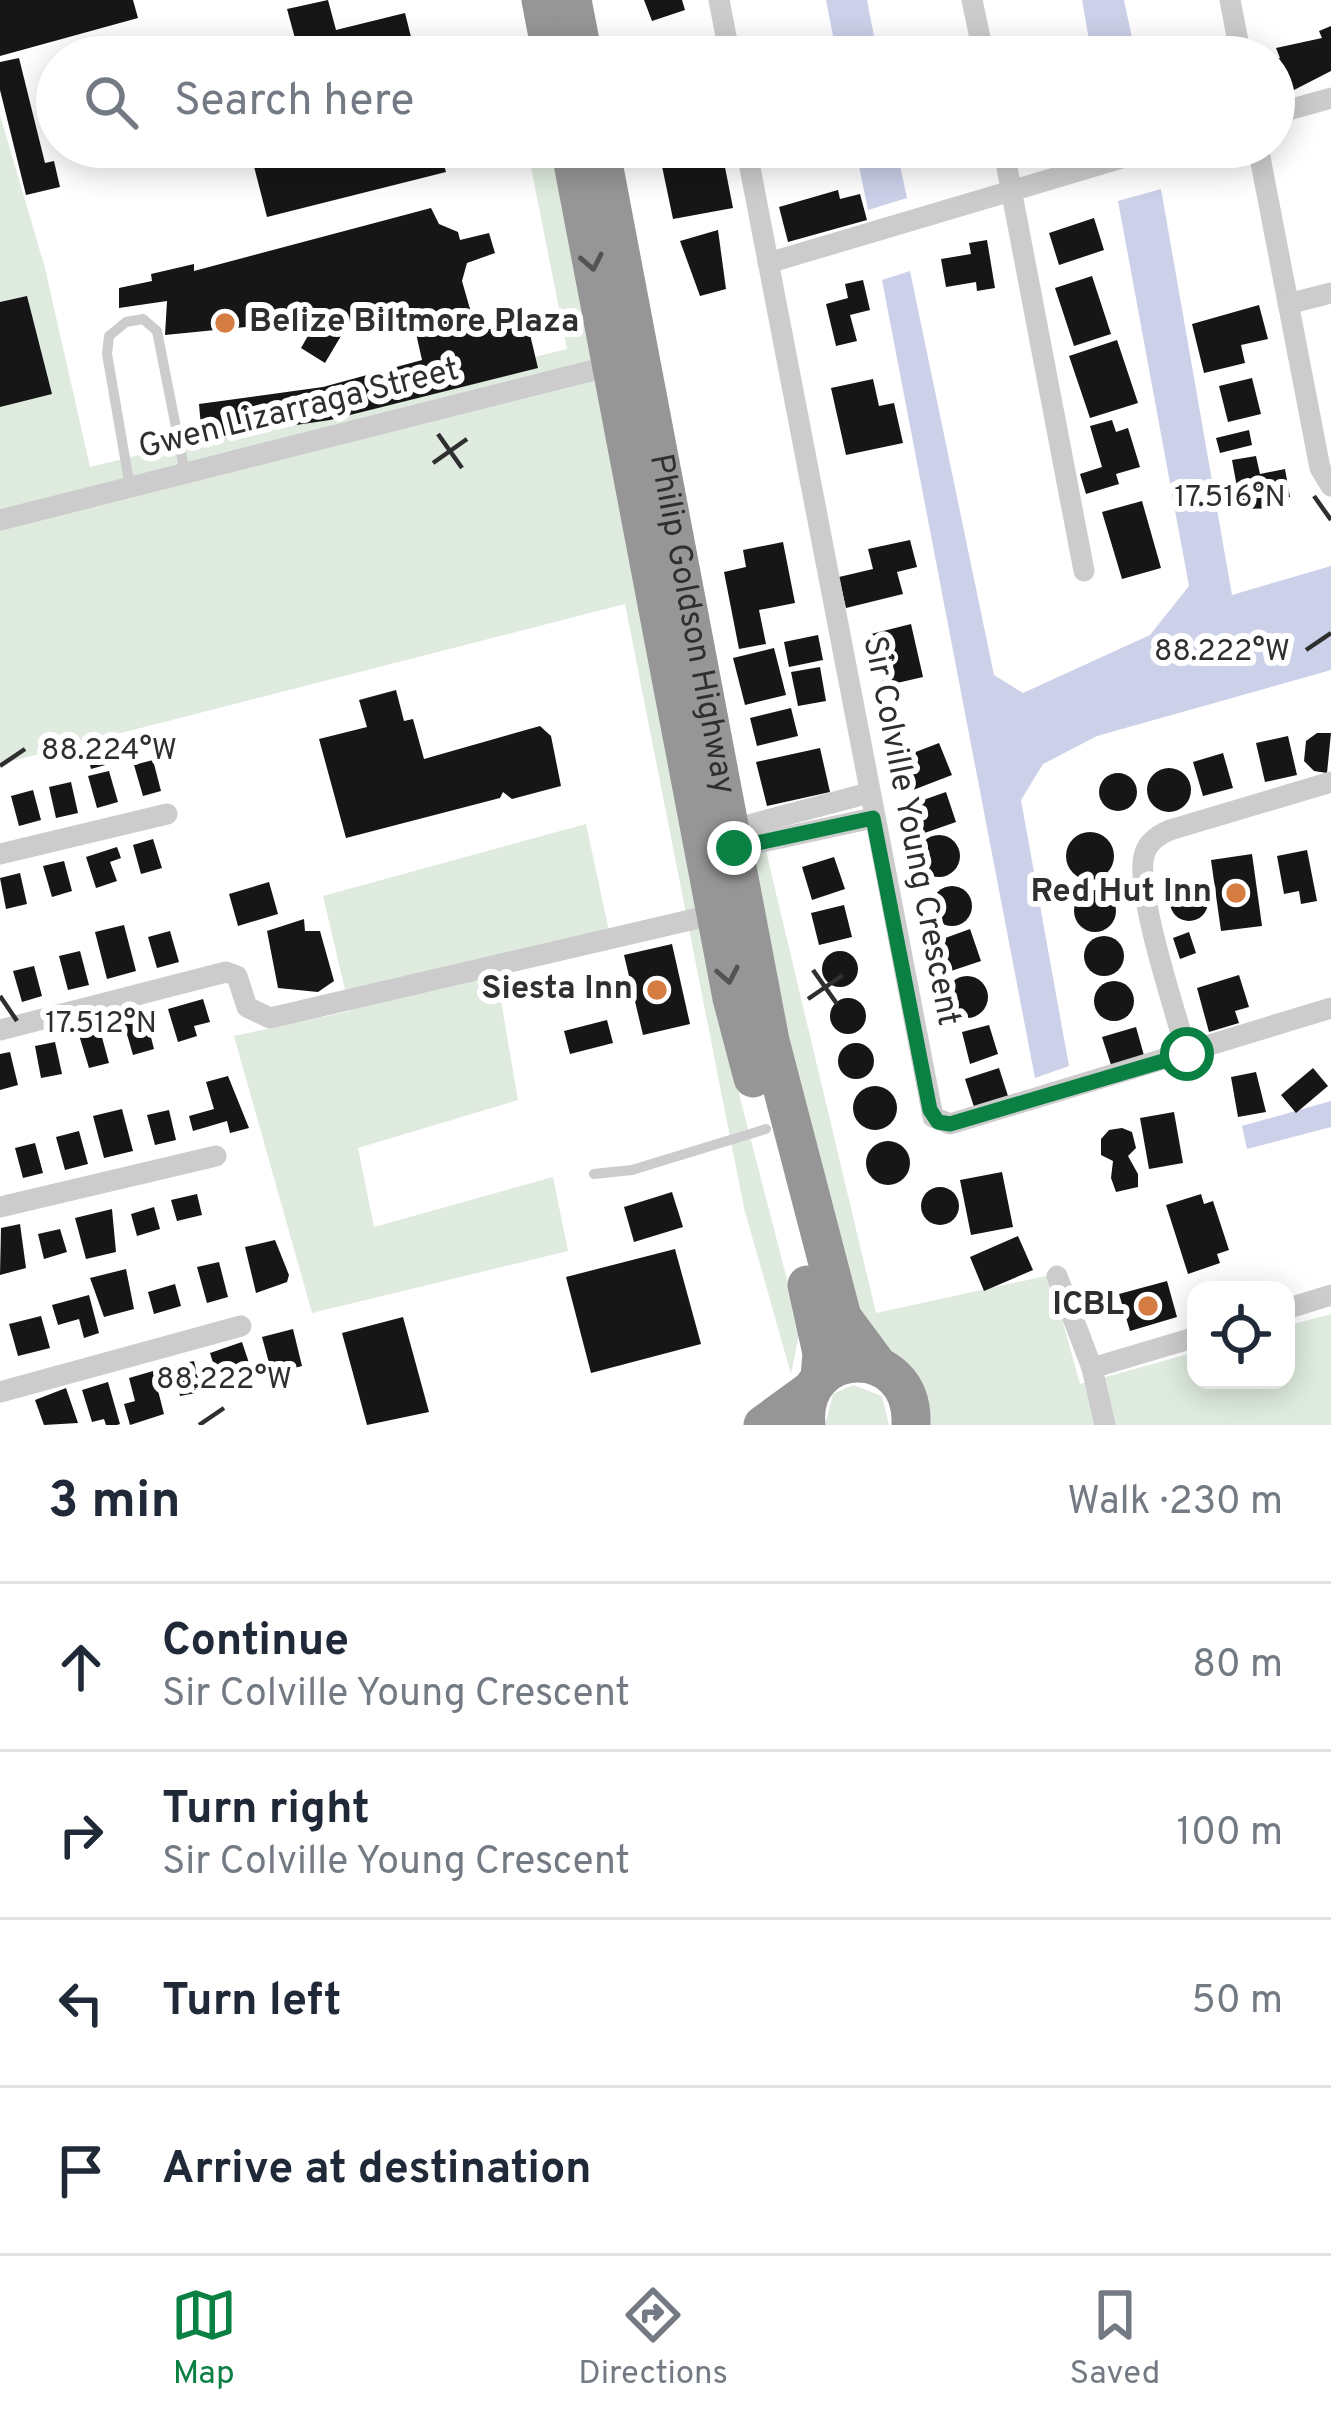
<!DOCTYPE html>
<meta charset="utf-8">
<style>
:root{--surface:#fff;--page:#f6f6f7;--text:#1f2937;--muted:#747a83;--line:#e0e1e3;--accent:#0b8043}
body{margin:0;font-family:Overpass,sans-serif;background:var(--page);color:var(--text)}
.controls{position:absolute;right:36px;bottom:36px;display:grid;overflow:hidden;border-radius:24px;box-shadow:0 6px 30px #0003}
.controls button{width:108px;height:108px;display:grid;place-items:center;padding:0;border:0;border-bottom:3px solid var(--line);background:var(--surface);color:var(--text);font:60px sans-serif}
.stop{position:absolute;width:36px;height:36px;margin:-27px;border:9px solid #0b8043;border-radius:50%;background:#fff}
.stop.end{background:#0b8043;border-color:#fff;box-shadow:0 3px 12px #0008}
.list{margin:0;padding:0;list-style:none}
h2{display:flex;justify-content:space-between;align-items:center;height:156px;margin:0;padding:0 48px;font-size:51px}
h2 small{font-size:39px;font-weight:400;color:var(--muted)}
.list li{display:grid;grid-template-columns:78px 1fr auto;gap:36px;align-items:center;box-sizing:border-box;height:168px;padding:0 48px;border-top:3px solid var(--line)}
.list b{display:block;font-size:45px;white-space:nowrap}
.list p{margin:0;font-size:39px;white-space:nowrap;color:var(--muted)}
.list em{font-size:39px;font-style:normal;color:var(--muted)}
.icon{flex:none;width:66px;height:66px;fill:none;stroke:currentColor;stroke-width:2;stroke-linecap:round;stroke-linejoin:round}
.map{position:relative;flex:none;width:1331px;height:1425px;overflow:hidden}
.search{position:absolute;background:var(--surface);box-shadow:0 6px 30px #0003;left:36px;right:36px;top:36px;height:132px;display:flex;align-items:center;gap:30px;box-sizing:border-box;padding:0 42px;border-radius:66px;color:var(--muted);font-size:45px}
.sheet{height:828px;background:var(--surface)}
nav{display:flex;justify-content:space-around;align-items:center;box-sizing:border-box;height:168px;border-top:3px solid var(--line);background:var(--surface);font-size:33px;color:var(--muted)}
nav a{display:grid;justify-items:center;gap:6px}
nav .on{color:var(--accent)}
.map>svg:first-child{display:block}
</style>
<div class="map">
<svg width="1331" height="1425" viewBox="0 0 1331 1425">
<rect width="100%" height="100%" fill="#fff"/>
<g fill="#dfebde">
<path d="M0 115 45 268 90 467 567 349 527 147H557L719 1016 800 1330 791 1374 744 1208 625 604 0 764Z"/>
<path d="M586 824 611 940 496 972 518 1100 358 1148 374 1227 553 1177 568 1251 312 1313 234 1036 350 1011 323 896Z"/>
<path d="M766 851 876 1313 1050 1275 1080 1384 1196 1352V1380H1286V1326L1331 1314V1425H931C931 1383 911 1372 882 1348 871 1338 862 1321 853 1308L742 857Z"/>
<path d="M853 1385 882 1396 889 1425H825L833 1394Z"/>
</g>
<g fill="#ccd0e9">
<path d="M826 0H867L878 57H837Z"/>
<path d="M1082 0H1124L1136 57H1092Z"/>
<path d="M855 147H896L907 198 868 210Z"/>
<path d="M1161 189 1232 595 1331 566V670L1097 736 1043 764 1021 800 1069 1066 1035 1078 882 280 910 271 994 675 1023 693 1150 635 1189 586 1118 201Z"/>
<path d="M1331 1101V1127L1247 1149 1242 1126Z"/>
</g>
<g fill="#161616">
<path d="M0 0H133L138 18 0 56Z"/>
<path d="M328 0 336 30 405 13 416 57H243L296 42 287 9Z"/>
<path d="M644 0H682L685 10 652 21Z"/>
<path d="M1331 26V71L1292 91 1289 81 1274 87V61L1280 58 1276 48 1322 38 1319 31Z"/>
<path d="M817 39 820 57H775L773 47Z"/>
<path d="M19 58 45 163 54 161 60 187 26 195 0 90V62Z"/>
<path d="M249 147H439L446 172 267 217Z"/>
<path d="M658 147H721L733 208 673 219Z"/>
<path d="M1019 147H1085L1087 155 1044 167 1041 155 1022 159Z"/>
<path d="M838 190 840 199 860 194 867 220 788 242 779 207Z"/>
<path d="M431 208 439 224 458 232 460 240 489 233 495 253 467 263 462 281 476 330 528 326 538 368 330 420 202 439 199 404 323 387 422 360 411 311 351 319 325 363 301 348 317 320 165 335 167 301 119 308V288L152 281 151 274 194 264V271Z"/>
<path d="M1094 218 1104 250 1059 265 1049 233Z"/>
<path d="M718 230 726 289 700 296 680 241Z"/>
<path d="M987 240 995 288 977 291 976 282 946 287 941 259 971 254 969 243Z"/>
<path d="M1092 276 1111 334 1074 346 1055 288Z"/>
<path d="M863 280 870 310 850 315 857 341 836 346 826 304 848 298 845 284Z"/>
<path d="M27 296 52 394 0 407V302Z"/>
<path d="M1259 305 1268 339 1241 345 1245 363 1204 373 1192 324Z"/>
<path d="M1117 340 1138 403 1090 418 1069 356Z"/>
<path d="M1252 378 1261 414 1228 422 1219 386Z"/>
<path d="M873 379 879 406 894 403 903 443 846 455 831 388Z"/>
<path d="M1112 420 1116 432 1128 428 1140 467 1116 474 1119 484 1086 494 1080 474 1102 467 1090 426Z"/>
<path d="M1249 430 1252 445 1220 453 1216 438Z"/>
<path d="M1256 456 1260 474 1285 469 1290 497 1277 499 1279 508 1241 509 1232 460Z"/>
<path d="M1142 501 1161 568 1122 579 1102 512Z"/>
<path d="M910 540 917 567 897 572 903 594 846 608 839 577 873 569 868 549Z"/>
<path d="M783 542 795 603 759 610 766 644 739 649 724 572 746 567 743 550Z"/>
<path d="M911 624 923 677 884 686 871 634Z"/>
<path d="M818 635 823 660 789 667 784 642Z"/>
<path d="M774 648 786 695 745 705 733 658Z"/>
<path d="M820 667 826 701 798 706 791 672Z"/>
<path d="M396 690 404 721 413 719 424 759 540 726 551 736 561 786 512 799 503 792 500 798 346 838 319 739 367 727 359 700Z"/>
<path d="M791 708 798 736 757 746 750 718Z"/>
<path d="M1317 733H1331L1327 773 1314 771 1304 761 1306 741Z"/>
<path d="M1288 736 1297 775 1265 782 1256 743Z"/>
<path d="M110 739 116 762 91 769 85 745Z"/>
<path d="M939 743 952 775 913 790 900 758Z"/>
<path d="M820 748 830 792 767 806 756 762Z"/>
<path d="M1223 753 1233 788 1203 796 1193 762Z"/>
<path d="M153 760 161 791 143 796 134 765Z"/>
<circle cx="1169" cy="790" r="22"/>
<path d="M109 771 118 802 97 808 88 776Z"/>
<circle cx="1118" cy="792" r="19"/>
<path d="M71 782 78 813 56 818 49 787Z"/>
<path d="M33 790 41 820 19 826 11 796Z"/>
<path d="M946 792 956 822 916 836 906 806Z"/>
<circle cx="1090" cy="856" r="24"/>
<circle cx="939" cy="856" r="21"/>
<path d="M153 839 162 868 141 874 133 845Z"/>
<path d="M117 847 121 858 110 862 117 881 96 888 86 857Z"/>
<path d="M1307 850 1317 901 1301 904 1299 891 1284 894 1277 856Z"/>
<path d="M1252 854 1262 926 1221 931 1211 860Z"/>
<path d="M834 857 845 889 812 900 802 867Z"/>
<path d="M64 861 72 891 52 897 43 866Z"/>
<path d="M20 873 27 904 6 909 0 878Z"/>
<path d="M269 882 278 914 238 926 229 894Z"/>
<circle cx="1189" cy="902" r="19"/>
<circle cx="952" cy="906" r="20"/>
<circle cx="1095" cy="911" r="21"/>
<path d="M844 905 852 937 819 945 811 913Z"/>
<path d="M304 919 305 931H320L334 981 318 992 278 988 267 931Z"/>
<path d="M124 925 136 971 107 979 95 932Z"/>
<path d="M970 929 981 961 948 972 937 941Z"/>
<path d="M170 931 179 962 157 968 148 937Z"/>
<path d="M1189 932 1196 953 1180 959 1173 938Z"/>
<circle cx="1104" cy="956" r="20"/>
<path d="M672 944 690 1024 643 1035 624 955Z"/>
<path d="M80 951 89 985 68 990 59 956Z"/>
<circle cx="840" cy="969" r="18"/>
<path d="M34 966 42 996 22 1002 13 971Z"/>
<path d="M1239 975 1249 1007 1235 1011 1239 1023 1209 1032 1197 988Z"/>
<circle cx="967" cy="997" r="21"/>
<circle cx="1114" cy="1001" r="20"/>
<circle cx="848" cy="1016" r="18"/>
<path d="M203 999 210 1022 194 1026 197 1036 178 1042 168 1009Z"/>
<path d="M146 1018 154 1049 133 1055 124 1024Z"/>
<path d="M607 1020 613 1043 570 1054 564 1031Z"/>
<path d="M989 1025 998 1054 970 1064 962 1032Z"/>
<path d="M1136 1027 1145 1059 1112 1068 1102 1037Z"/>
<path d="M100 1030 109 1063 89 1068 79 1035Z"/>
<path d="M55 1042 62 1074 41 1078 35 1046Z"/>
<circle cx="856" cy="1061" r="18"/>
<path d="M10 1052 18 1085 0 1090V1054Z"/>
<path d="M999 1068 1009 1099 975 1110 965 1079Z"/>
<path d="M1313 1068 1328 1086 1296 1113 1281 1095Z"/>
<path d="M1256 1072 1266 1112 1238 1117 1231 1077Z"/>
<path d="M228 1076 249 1128 230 1133 227 1121 193 1131 189 1116 214 1109 206 1082Z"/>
<circle cx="875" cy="1108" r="22"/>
<path d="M122 1109 133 1151 104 1158 93 1116Z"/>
<path d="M169 1110 176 1140 155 1145 147 1115Z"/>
<path d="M1174 1112 1183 1163 1149 1169 1140 1118Z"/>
<path d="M1122 1128 1132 1132 1136 1148 1128 1156 1138 1174V1187L1116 1192 1111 1178 1113 1161 1101 1155V1139L1109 1130Z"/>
<path d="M79 1131 88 1164 65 1170 56 1137Z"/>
<circle cx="888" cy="1163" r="22"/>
<path d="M35 1143 43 1173 23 1178 15 1148Z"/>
<path d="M1002 1172 1013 1227 971 1235 960 1180Z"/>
<circle cx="940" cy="1206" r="19"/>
<path d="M672 1192 683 1227 634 1242 624 1207Z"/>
<path d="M197 1194 202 1215 177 1221 171 1200Z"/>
<path d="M1201 1194 1204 1204 1213 1201 1229 1250 1217 1254 1220 1263 1188 1274 1166 1205Z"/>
<path d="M154 1207 160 1229 137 1236 131 1214Z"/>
<path d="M112 1209 116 1252 86 1259 75 1218Z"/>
<path d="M20 1224 26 1268 0 1275 1 1228Z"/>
<path d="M60 1229 67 1252 44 1259 38 1234Z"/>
<path d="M1018 1236 1033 1270 984 1291 970 1257Z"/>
<path d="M275 1240 289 1275 287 1282 256 1293 245 1247Z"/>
<path d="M675 1249 701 1344 591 1373 566 1277Z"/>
<path d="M219 1262 228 1297 207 1303 197 1267Z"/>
<path d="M126 1269 134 1309 104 1317 90 1278Z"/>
<path d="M1167 1281 1177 1317 1130 1331 1119 1294Z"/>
<path d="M175 1284 181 1306 154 1314 148 1292Z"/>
<path d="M89 1295 99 1333 84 1338 79 1319 58 1325 52 1305Z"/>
<path d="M41 1316 50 1348 18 1356 9 1324Z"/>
<path d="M403 1317 429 1412 367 1425 342 1333Z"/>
<path d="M293 1329 302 1366 272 1374 262 1337Z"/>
<path d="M242 1342 253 1375 220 1385 210 1353Z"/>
<path d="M194 1361 201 1392 180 1396 174 1365Z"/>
<path d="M153 1371 164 1414 130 1425 124 1404 135 1401 129 1378Z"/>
<path d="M108 1382 120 1424 117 1425H106L104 1419 92 1422 82 1390Z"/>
<path d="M66 1388 78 1423 44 1425 35 1400Z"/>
</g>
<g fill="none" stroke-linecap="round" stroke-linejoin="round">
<g stroke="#ccc" stroke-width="10">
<path d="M130 487 107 354 109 336 126 322 143 319 157 331 185 473"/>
<path d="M594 1174 632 1170 766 1129"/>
</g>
<g stroke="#ccc" stroke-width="21">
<path d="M719 0 730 57"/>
<path d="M972 0 984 57"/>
<path d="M1230 0 1241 57"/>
<path d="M1274 114 1331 98"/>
<path d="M746 147 933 1117 950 1124 1331 1008"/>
<path d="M1003 147 1084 571"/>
<path d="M1258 147 1320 468 1331 486"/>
<path d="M768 263 1159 147"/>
<path d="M1288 304 1331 293"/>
<path d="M0 520 614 365"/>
<path d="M730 830 869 793"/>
<path d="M734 848 873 818"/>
<path d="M0 854 167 814"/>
<path d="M0 1030 226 972 237 976 247 1007 270 1018 716 914"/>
<path d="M1187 1054C1176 1013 1135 891 1144 856 1147 842 1158 835 1170 830L1331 782"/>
<path d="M0 1207 216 1156"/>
<path d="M1057 1276 1092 1368 1105 1425"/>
<path d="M1286 1309 1331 1295"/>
<path d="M1092 1368 1196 1337"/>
<path d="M0 1392 241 1326"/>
</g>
<g stroke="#969696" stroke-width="39">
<path d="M541 0 552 57"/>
<path d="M572 0 583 57"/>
<path d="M570 147 732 998 753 1078"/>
<path id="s1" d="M600 147 770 1041 842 1317 879 1367"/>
<path d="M807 1285 822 1353 820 1378"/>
<path d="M763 1425 811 1390"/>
<path d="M806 1425C798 1344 915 1341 911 1425"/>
</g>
</g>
<defs><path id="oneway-chevron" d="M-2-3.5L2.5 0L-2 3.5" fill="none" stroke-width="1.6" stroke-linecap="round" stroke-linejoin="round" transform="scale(3)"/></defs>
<g stroke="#535353">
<use href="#oneway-chevron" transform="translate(592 262) rotate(79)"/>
<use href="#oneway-chevron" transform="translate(728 975) rotate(79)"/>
</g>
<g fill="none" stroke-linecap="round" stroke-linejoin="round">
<path stroke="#0b8043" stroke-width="15" d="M734 848 873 818 930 1110 938 1122 950 1124 1187 1054"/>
</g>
<path fill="none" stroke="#2f2f2f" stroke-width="4.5" d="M438 434 462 468M433 463 467 439M1314 496 1331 520M1306 650 1331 633M0 766 25 749M813 970 837 1004M0 996 17 1021M808 999 843 975M199 1425 224 1408"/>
<g fill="#d57c42" stroke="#fff" stroke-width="4.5">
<circle cx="225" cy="323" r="12"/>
<circle cx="1236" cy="893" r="12"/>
<circle cx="657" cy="990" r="12"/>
<circle cx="1148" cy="1306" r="12"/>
</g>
<g text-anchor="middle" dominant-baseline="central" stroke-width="12" stroke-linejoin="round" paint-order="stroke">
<g font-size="33" font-weight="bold" fill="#2f2f2f" stroke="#fff" text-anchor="end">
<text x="249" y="323" text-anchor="start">Belize Biltmore Plaza</text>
<text x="1212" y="893">Red Hut Inn</text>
<text x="633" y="990">Siesta Inn</text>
<text x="1124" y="1306">ICBL</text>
</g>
<g font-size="33" fill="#2f2f2f" stroke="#fff">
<text transform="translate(299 410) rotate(-14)">Gwen Lizarraga Street</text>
<text stroke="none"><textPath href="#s1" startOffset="486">Philip Goldson Highway</textPath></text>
<text transform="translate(910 831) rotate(79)">Sir Colville Young Crescent</text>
</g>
</g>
<g font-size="30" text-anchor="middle" fill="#2f2f2f" stroke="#fff" stroke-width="12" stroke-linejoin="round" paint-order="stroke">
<text x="1230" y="506">17.516°N</text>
<text x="1222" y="660">88.222°W</text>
<text x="109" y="759">88.224°W</text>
<text x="101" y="1032">17.512°N</text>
<text x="224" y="1388">88.222°W</text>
</g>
</svg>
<div class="controls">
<button><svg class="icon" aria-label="locate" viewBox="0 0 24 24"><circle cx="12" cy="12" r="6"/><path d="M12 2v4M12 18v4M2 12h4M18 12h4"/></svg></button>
</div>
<div class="stop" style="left:1187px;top:1054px"></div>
<div class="stop end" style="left:734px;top:848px"></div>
<div class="search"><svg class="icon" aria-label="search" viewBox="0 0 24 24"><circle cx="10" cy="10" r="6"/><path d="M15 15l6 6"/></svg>Search here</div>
</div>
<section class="sheet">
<h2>3 min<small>Walk · 230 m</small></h2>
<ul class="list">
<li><svg class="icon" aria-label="ahead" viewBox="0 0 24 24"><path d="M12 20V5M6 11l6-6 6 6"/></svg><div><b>Continue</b><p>Sir Colville Young Crescent</p></div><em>80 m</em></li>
<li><svg class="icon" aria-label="right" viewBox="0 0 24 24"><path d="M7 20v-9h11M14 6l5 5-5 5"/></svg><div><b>Turn right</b><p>Sir Colville Young Crescent</p></div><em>100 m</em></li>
<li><svg class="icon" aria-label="left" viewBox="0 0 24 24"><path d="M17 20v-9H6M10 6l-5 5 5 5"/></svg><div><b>Turn left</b></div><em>50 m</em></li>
<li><svg class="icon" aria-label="arrive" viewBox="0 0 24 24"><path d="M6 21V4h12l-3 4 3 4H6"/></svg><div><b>Arrive at destination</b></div></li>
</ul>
</section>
<nav>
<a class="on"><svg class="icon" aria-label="map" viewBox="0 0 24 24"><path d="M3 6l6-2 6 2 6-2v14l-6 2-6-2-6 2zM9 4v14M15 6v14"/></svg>Map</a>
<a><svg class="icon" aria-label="directions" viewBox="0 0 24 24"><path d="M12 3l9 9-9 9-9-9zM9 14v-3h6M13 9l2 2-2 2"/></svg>Directions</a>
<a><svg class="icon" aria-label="saved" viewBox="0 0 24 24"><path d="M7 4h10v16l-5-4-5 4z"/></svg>Saved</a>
</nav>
